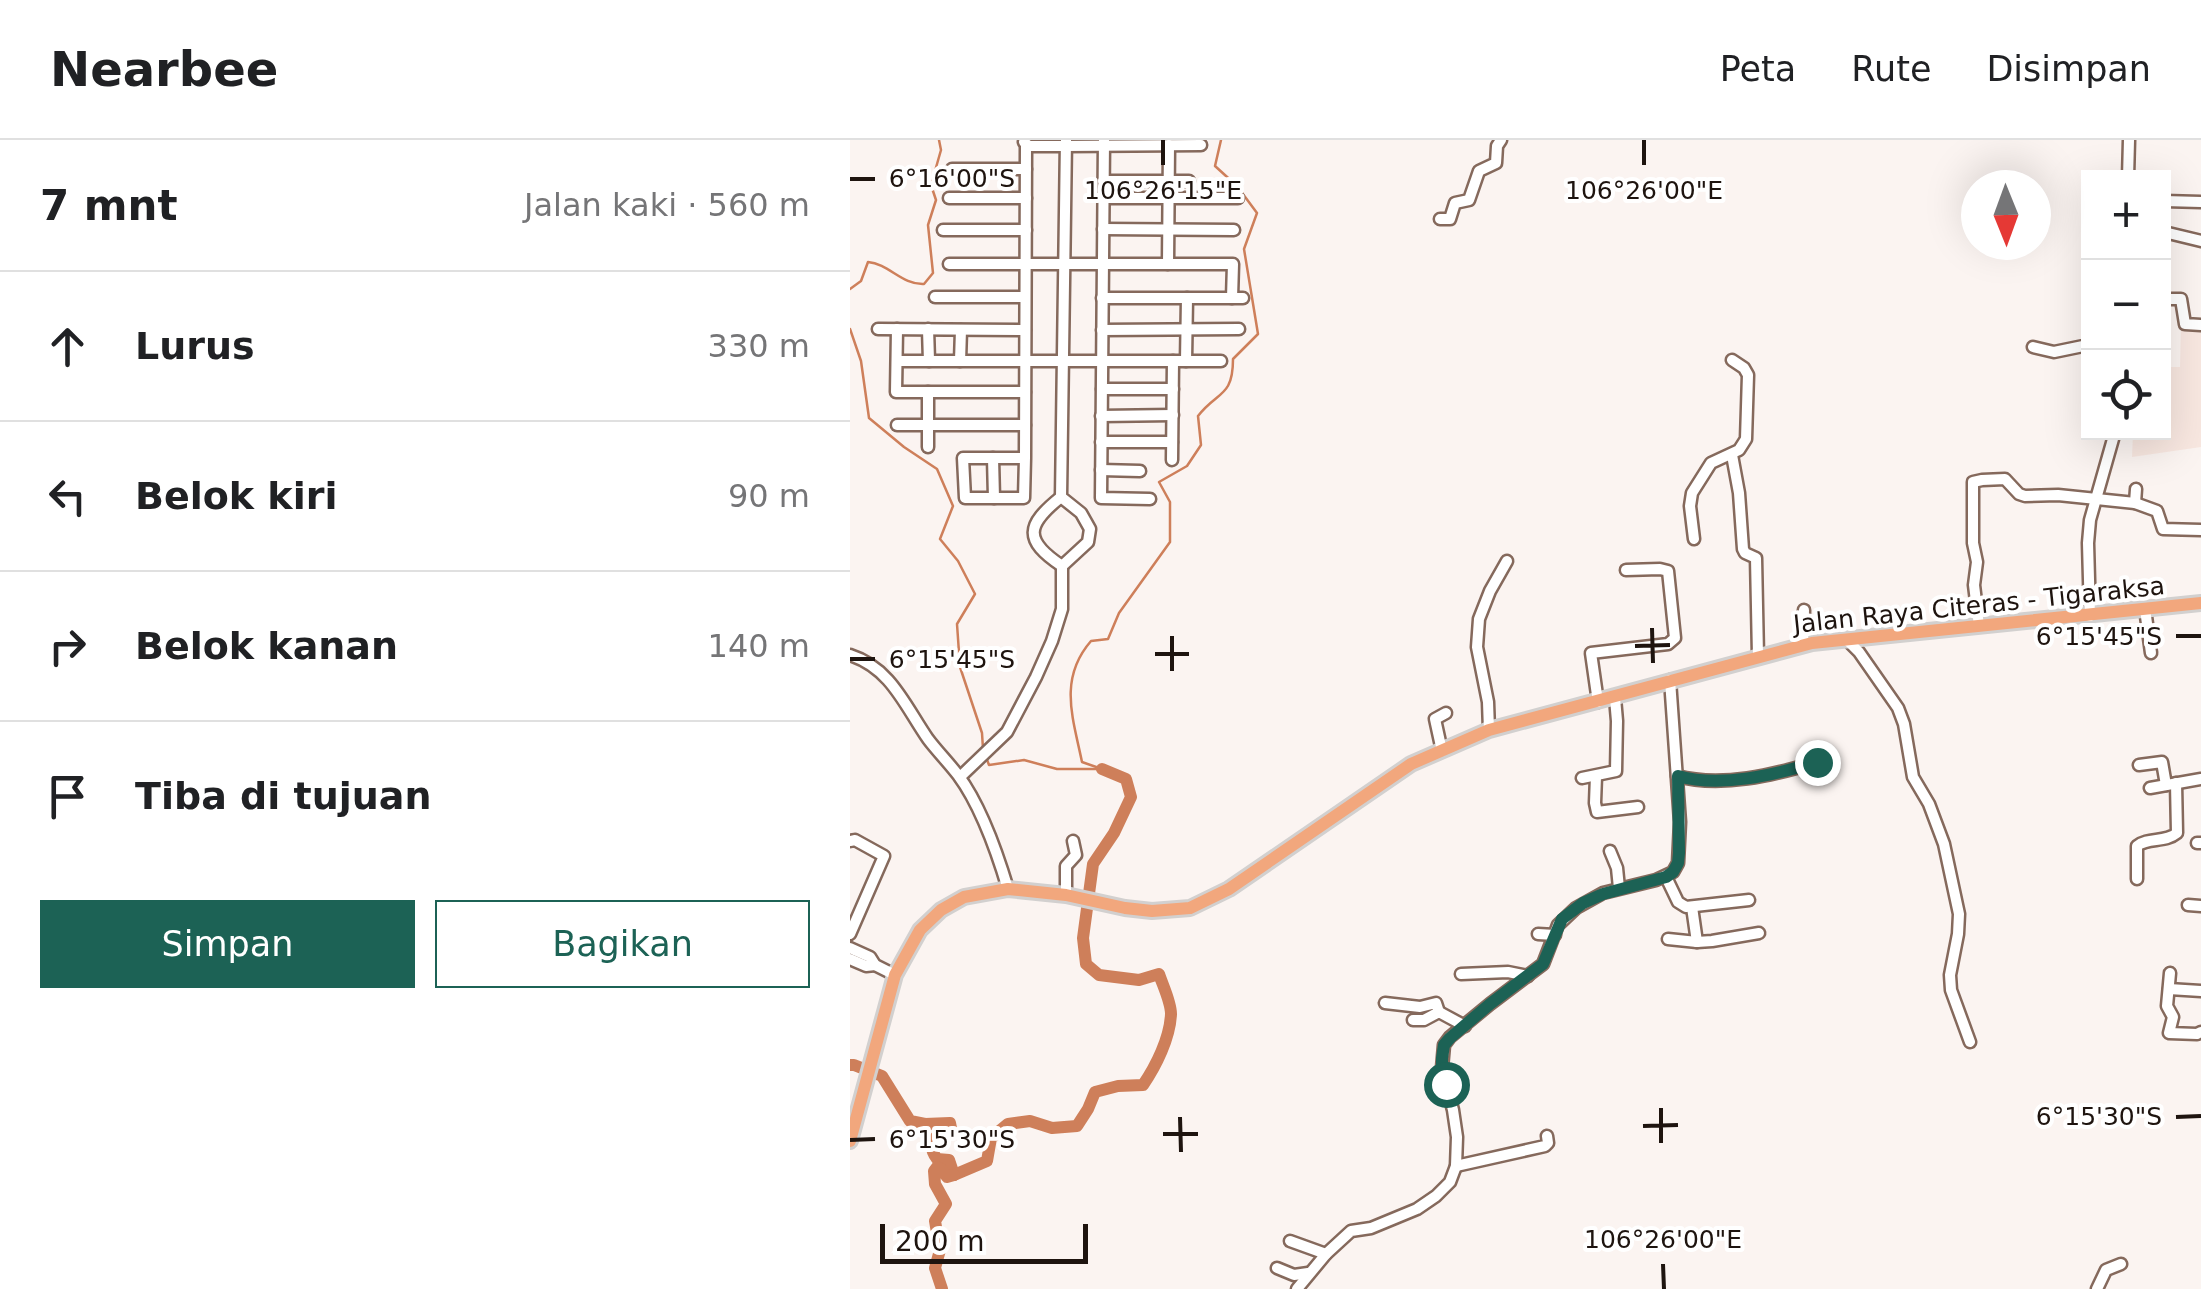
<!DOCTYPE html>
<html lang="id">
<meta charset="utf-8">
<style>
:root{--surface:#fff;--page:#f6f6f6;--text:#202124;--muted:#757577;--line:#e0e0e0;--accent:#1c6255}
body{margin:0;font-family:"DejaVu Sans",sans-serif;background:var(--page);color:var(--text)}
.controls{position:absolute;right:30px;top:30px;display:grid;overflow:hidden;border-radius:0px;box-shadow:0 10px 40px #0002}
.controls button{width:90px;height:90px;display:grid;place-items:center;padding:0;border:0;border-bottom:2px solid var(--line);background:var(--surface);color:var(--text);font:50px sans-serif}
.compass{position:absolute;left:1111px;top:30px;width:90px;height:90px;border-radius:50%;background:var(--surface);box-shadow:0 10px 40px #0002;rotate:179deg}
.scale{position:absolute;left:30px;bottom:25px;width:208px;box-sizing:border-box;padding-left:10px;border:5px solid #1e140f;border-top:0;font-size:28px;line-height:35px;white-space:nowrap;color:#1e140f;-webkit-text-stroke:8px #fff;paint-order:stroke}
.stop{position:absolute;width:30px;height:30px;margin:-22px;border:8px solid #1c6255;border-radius:50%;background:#fff}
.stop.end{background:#1c6255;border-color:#fff;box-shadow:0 2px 10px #0008}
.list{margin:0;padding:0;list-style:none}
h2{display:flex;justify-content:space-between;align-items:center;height:130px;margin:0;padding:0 40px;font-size:42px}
h2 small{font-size:32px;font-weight:400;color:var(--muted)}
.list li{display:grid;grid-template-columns:65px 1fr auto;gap:30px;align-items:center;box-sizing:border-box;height:150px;padding:0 40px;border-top:2px solid var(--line)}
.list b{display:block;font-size:38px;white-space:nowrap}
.list em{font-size:32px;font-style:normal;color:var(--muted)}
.actions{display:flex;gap:20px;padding:30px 40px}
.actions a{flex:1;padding:22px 0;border:2px solid var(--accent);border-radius:0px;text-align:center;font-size:35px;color:var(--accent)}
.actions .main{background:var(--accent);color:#fff}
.icon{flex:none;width:55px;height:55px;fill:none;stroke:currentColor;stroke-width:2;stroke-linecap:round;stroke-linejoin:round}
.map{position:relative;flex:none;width:1351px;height:1149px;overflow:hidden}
header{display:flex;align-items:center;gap:60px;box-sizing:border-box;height:140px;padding:0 50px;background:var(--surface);border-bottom:2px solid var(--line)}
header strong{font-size:48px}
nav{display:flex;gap:55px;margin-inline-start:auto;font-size:35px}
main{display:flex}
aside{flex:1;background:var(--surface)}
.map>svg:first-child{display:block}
</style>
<header>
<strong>Nearbee</strong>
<nav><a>Peta</a><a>Rute</a><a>Disimpan</a></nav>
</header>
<main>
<aside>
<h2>7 mnt<small>Jalan kaki · 560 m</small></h2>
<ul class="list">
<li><svg class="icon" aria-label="ahead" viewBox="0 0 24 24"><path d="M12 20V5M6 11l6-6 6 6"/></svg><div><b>Lurus</b></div><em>330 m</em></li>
<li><svg class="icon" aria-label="left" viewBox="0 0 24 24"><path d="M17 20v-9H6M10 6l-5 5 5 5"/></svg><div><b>Belok kiri</b></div><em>90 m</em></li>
<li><svg class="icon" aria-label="right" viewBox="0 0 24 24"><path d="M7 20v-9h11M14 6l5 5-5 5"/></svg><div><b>Belok kanan</b></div><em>140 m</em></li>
<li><svg class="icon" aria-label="arrive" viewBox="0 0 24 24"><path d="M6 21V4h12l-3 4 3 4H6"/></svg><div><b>Tiba di tujuan</b></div></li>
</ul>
<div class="actions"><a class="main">Simpan</a><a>Bagikan</a></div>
</aside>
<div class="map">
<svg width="1351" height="1149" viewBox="0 0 1351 1149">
<rect width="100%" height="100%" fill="#fbf4f1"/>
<path fill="#f8e7e0" d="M1331 183H1351V307L1282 317 1283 293 1314 292V227H1330Z"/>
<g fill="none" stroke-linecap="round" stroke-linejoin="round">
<g stroke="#ce7f5a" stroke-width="2.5">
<path d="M0 149 11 141 18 122C39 124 52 145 74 144L83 133 78 85 86 60 81 45 91 10 89 0"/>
<path d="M0 189 11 221 19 278 54 307 87 329 103 366 90 399 108 421 125 454 107 484 110 527 132 593 133 609"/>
<path d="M136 617 139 625 174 620 207 629H250"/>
<path d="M252 629 232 622C223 578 208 539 241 501L258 499 269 473 320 402V362L309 342 337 326 351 305 348 276C367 251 383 258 383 219L408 194 394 109 407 73 387 46 365 26 371 0"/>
</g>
<g stroke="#ce7f5a" stroke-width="12">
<path d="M0 925H4L32 936 60 981 75 984 100 983 101 988C86 994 75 1003 87 1019L99 1020 104 1035"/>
<path d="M104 1035 137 1021 141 998 158 984 180 981 202 988 227 986 238 969 245 952 268 946 293 945C306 926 320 898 321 874 321 862 313 846 309 834L289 840 249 835 236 824 233 798 243 724 264 693 281 657 276 639 252 629"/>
<path d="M92 1149 85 1128 90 1110 85 1081 96 1064 85 1044 84 1031 87 1027 92 1030 97 1037 104 1035"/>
</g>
<g stroke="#85695c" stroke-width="15">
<g id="minor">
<path d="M254 0 251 358 300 359"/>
<path d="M174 2 179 6H216L351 5"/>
<path d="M102 29H176"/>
<path d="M1278 38 1279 0"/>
<path d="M253 41H339"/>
<path d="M99 58H176"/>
<path d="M253 58H388"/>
<path d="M1314 61 1351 62"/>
<path d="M590 79H600L605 63 619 60 629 31 646 23 647 6 651 0"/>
<path d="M253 89 384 90"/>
<path d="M93 90H176"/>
<path d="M1314 92 1351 101"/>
<path d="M99 124H383L382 158"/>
<path d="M318 124 319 5"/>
<path d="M85 157H175"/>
<path d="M252 158H393"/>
<path d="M1314 159H1331L1335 184 1351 185"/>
<path d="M28 189 175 190"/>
<path d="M47 189 46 252H175"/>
<path d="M78 189 79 221"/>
<path d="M252 190 389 189"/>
<path d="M1183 207 1204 212 1238 205"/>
<path d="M47 221H371"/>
<path d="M110 221 111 190"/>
<path d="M336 221 337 158"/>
<path d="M252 249H323"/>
<path d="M78 252V307"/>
<path d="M251 276 323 275"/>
<path d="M47 285H175"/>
<path d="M251 302H322"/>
<path d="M882 315 889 353 893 409 895 413 906 418 908 516"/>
<path d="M143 318 144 358"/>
<path d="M175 318H113L115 358H174L175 318 176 5"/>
<path d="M322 320 323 221"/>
<path d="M251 330 290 331"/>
<path d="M211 357C176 385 173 400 212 426"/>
<path d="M1285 363 1307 371 1313 389 1351 390"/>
<path d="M844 399 840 366 842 353 861 323 889 310 896 299 898 235 894 228 882 220"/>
<path d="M212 426 238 402 240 389 231 373 211 357 216 0"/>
<path d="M1295 469 1301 513"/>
<path d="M1240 476 1238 403 1240 380 1265 292"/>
<path d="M1129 486 1124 445 1127 422 1123 403V342L1132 340 1155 339 1169 354 1175 356 1208 355 1285 363 1286 349"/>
<path d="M996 499 1009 512 1048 568 1054 584 1063 637 1079 664 1094 704 1109 774 1108 794 1100 835 1101 850 1120 902"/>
<path d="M953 505 954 470"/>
<path d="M0 515C41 528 55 566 78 599 87 611 98 622 108 635 131 666 147 712 158 749"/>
<path d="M748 562 741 513 818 504 825 498 818 431 810 429 776 430"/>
<path d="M639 590 638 562 627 507 629 479 640 451 657 421"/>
<path d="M592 611 585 579 596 573"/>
<path d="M1289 625 1312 622 1316 645"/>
<path d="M746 636 745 663 747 672 788 667"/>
<path d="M827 636C871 648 924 635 967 622"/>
<path d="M110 637 157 592 186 537 202 501 212 469V426"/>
<path d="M732 638 766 631 767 581 765 558"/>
<path d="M1300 648 1351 639"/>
<path d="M0 701 5 700 34 716 0 794"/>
<path d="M1347 703H1351"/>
<path d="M760 711 767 728 769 748"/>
<path d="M816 737 828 762 836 767 899 760"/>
<path d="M1287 739V706C1298 697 1315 703 1327 693L1326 643"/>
<path d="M216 755V726L226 715 223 701"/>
<path d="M1338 765 1351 766"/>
<path d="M842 767 847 802 862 801 909 793"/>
<path d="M688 794 705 795"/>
<path d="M818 799 847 802"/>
<path d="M0 808 20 817 25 825 45 835"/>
<path d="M0 819 16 826 25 825"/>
<path d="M1320 833 1317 866 1323 877 1319 893 1347 894 1351 892"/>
<path d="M611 834 658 832 678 836"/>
<path d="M1319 849 1351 851"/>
<path d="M535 863 570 867 586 863 589 872"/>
<path d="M563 880H574L589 872 615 886"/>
<path d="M606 1026 695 1006 698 1003 697 996"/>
<path d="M440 1101 476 1114"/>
<path d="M427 1128 444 1135 458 1133"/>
<path d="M447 1149 476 1114 501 1091 521 1088 567 1069 586 1056 600 1042 606 1026 607 997 603 970 592 928 594 905 600 897 640 864 693 824 708 785 726 768 753 753 806 740 823 732 828 723 830 682 820 540"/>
<path d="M1247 1149 1256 1130 1271 1124"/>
</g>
</g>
<g stroke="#d2d0cf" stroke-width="18">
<path id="major" d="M0 1001 45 835 70 790 91 770 114 757 158 749 216 755 275 768 302 771 340 768 379 749 561 624 639 590 962 503 1351 463"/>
</g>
<use href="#minor" stroke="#fff" stroke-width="10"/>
<use href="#major" stroke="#f2a77d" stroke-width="12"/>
</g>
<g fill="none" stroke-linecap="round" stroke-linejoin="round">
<path stroke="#1c6255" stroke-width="12" d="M596 944 592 928V918L594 905 600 898 640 864 693 824 712 779 733 763 753 754 816 737 823 732 828 723 829 713 828 636C871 648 924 635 967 622"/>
</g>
<path fill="none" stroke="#1e140f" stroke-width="4" d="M313 0V25M794 0V25M0 39H25M802 488 803 523M322 496V531M1326 496H1351M785 506 820 505M305 514H339M0 519H25M811 968V1003M330 977 331 1012M1326 977 1351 976M793 986 828 985M313 994H348M0 1000 25 999M813 1124 814 1149"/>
<g text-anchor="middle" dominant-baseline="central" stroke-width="8" stroke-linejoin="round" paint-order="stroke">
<g font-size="25" fill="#1e140f" stroke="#fff">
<text transform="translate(1129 465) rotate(-6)">Jalan Raya Citeras - Tigaraksa</text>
</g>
</g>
<g font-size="25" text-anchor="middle" fill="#1e140f" stroke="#fff" stroke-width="8" stroke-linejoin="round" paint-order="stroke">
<text x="102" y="47">6°16'00"S</text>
<text x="313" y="59">106°26'15"E</text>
<text x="794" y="59">106°26'00"E</text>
<text x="1249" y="505">6°15'45"S</text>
<text x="102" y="528">6°15'45"S</text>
<text x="1249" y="985">6°15'30"S</text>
<text x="102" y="1008">6°15'30"S</text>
<text x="813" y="1108">106°26'00"E</text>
</g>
</svg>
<div class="controls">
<button>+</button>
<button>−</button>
<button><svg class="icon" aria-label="locate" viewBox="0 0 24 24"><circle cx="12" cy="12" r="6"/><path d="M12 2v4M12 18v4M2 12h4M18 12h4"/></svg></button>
</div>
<svg class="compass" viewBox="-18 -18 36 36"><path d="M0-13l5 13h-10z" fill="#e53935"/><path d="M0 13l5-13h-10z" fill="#757577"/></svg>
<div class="scale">200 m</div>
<div class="stop" style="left:596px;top:944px"></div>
<div class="stop end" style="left:967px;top:622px"></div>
</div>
</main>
